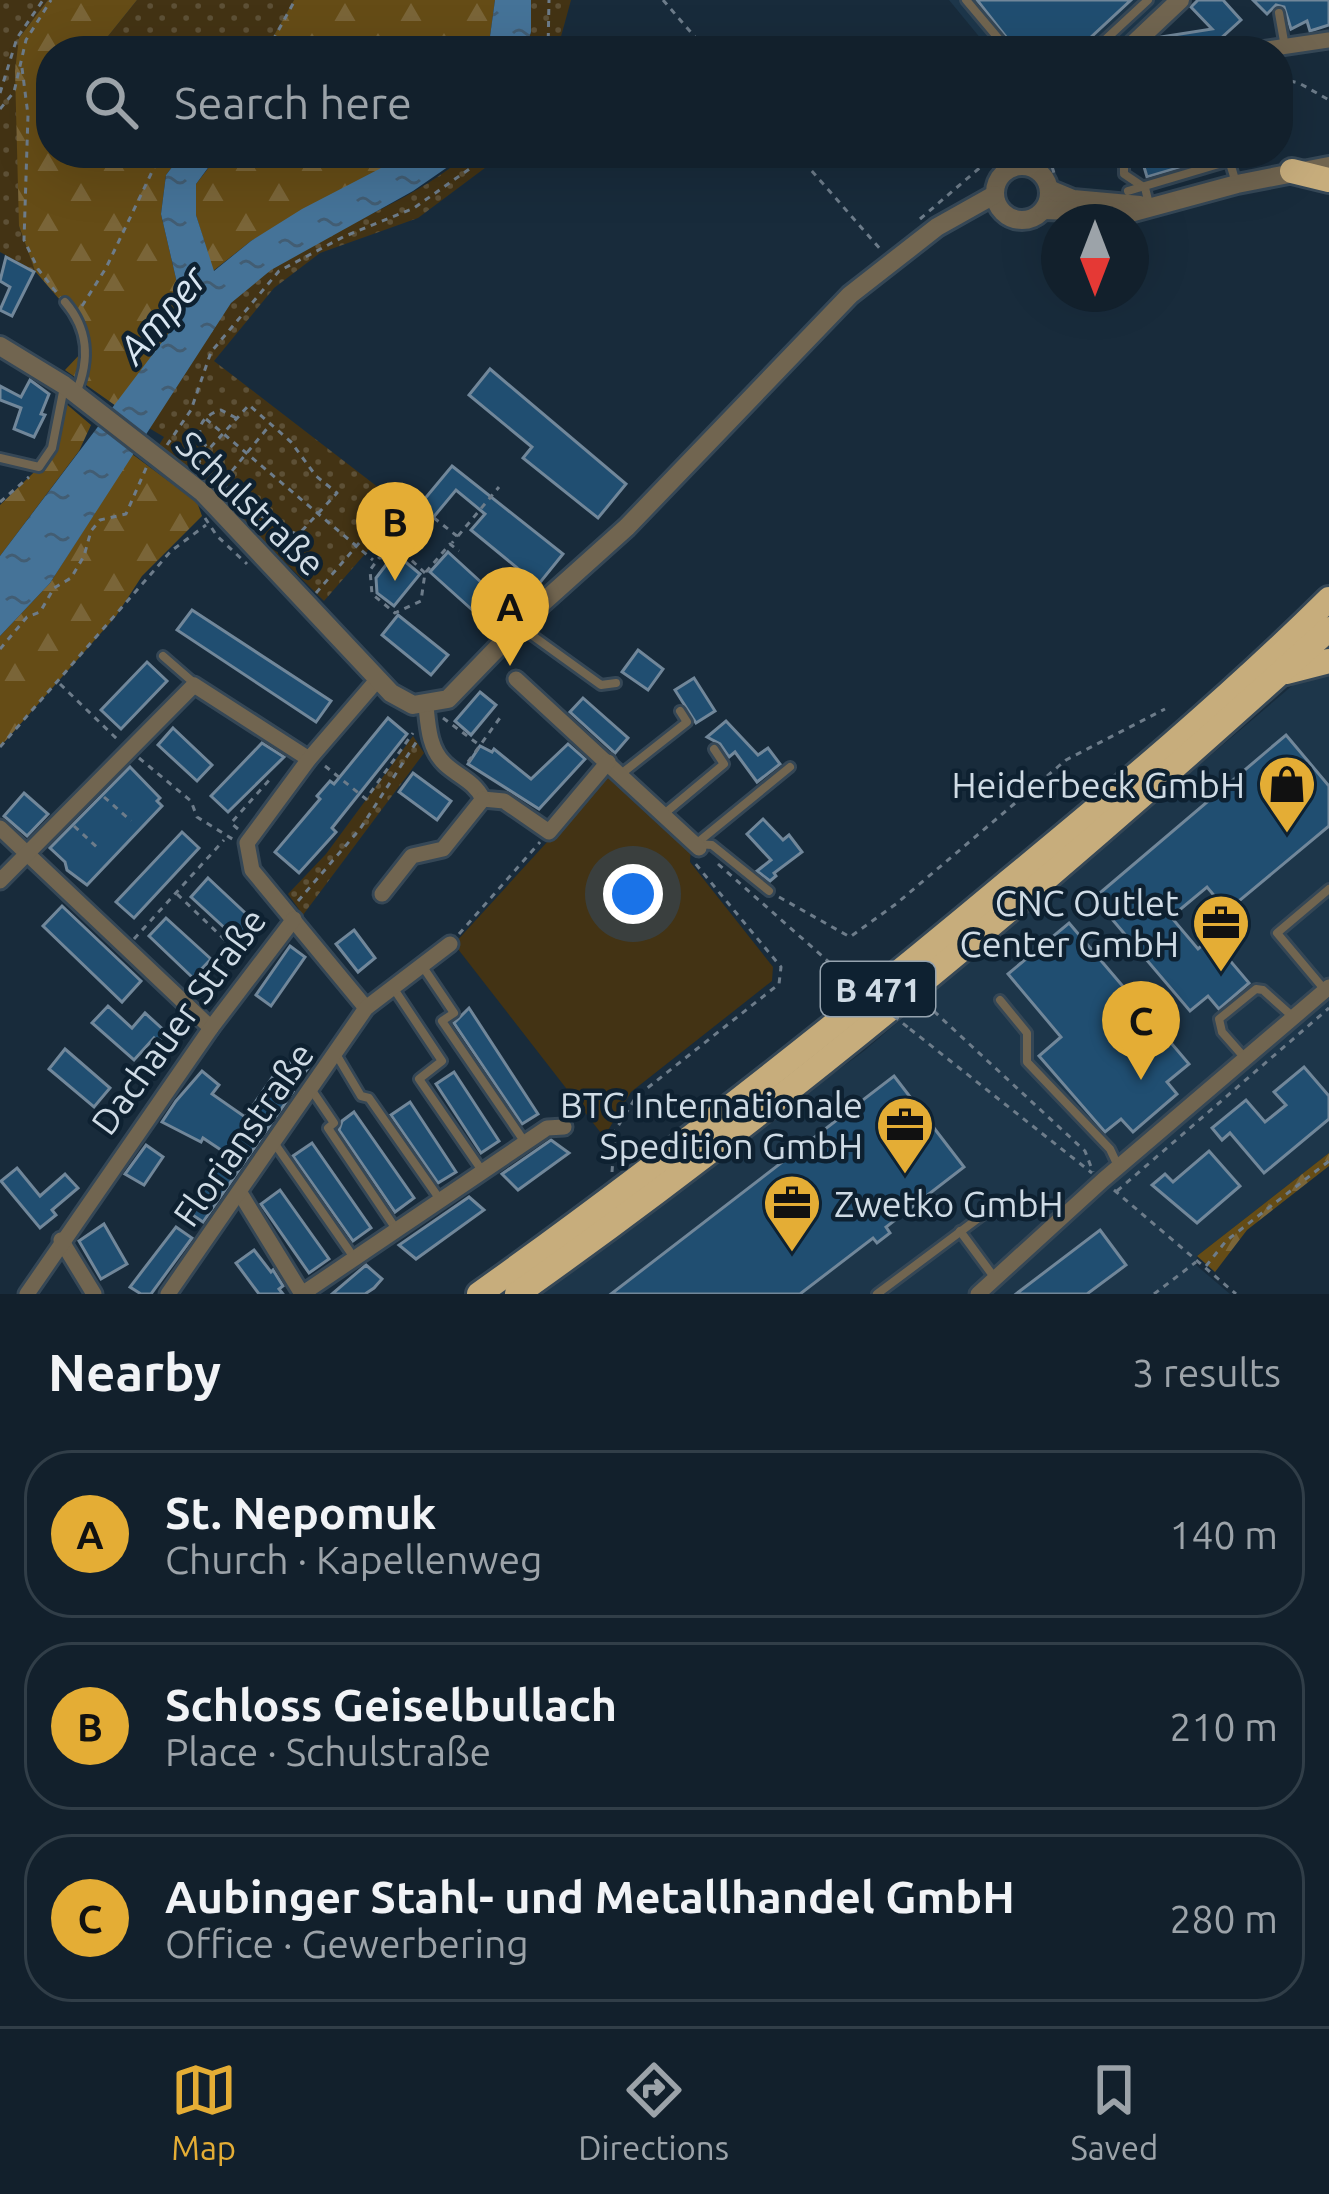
<!DOCTYPE html>
<meta charset="utf-8">
<style>
:root{--surface:#12202c;--page:#1b2834;--text:#f1f3f6;--muted:#9ca3a9;--line:#313e48;--accent:#e4ad35}
body{margin:0;font-family:Ubuntu,sans-serif;background:var(--page);color:var(--text)}
.compass{position:absolute;left:1041px;top:204px;width:108px;height:108px;border-radius:50%;background:var(--surface);box-shadow:0 12px 48px #0002;rotate:180deg}
.you{position:absolute;left:633px;top:894px;width:42px;height:42px;margin:-30px;border:9px solid #fff;border-radius:50%;background:#1a73e8;box-shadow:0 0 0 18px #1a73e833}
.badge{display:grid;place-items:center;width:78px;height:78px;border-radius:50%;background:var(--accent);color:#111;font-size:39px;font-weight:700}
.pin{position:absolute;translate:-50% -99px;filter:drop-shadow(0 3px 6px #0008)}
.pin::after{content:'';position:absolute;top:63px;width:42px;height:36px;background:inherit;clip-path:polygon(0 0,100% 0,50% 100%)}
.list{margin:0;padding:0;list-style:none}
h2{display:flex;justify-content:space-between;align-items:center;height:156px;margin:0;padding:0 48px;font-size:51px}
h2 small{font-size:39px;font-weight:400;color:var(--muted)}
.list li{display:grid;grid-template-columns:78px 1fr auto;gap:36px;align-items:center;box-sizing:border-box;height:168px;margin:0 24px 24px;padding:0 24px;border:3px solid var(--line);border-radius:48px}
.list b{display:block;font-size:45px;white-space:nowrap}
.list p{margin:0;font-size:39px;white-space:nowrap;color:var(--muted)}
.list em{font-size:39px;font-style:normal;color:var(--muted)}
.icon{flex:none;width:66px;height:66px;fill:none;stroke:currentColor;stroke-width:2;stroke-linecap:round;stroke-linejoin:round}
.map{position:relative;flex:none;width:1329px;height:1294px;overflow:hidden}
.search{position:absolute;background:var(--surface);box-shadow:0 12px 48px #0002;left:36px;right:36px;top:36px;height:132px;display:flex;align-items:center;gap:30px;box-sizing:border-box;padding:0 42px;border-radius:48px;color:var(--muted);font-size:45px}
.sheet{height:732px;background:var(--surface)}
nav{display:flex;justify-content:space-around;align-items:center;box-sizing:border-box;height:168px;border-top:3px solid var(--line);background:var(--surface);font-size:33px;color:var(--muted)}
nav a{display:grid;justify-items:center;gap:6px}
nav .on{color:var(--accent)}
.map>svg:first-child{display:block}
</style>
<div class="map">
<svg width="1329" height="1294" viewBox="0 0 1329 1294">
<defs>
<pattern id="grass-dots" width="8" height="8" patternUnits="userSpaceOnUse" patternTransform="scale(3)"><rect width="8" height="8" fill="#433314"/><path d="M2 2h.1M6 6h.1" fill="none" stroke="#5d5036" stroke-width="1.8" stroke-linecap="round"/></pattern>
<pattern id="forest-firs" width="22" height="20" patternUnits="userSpaceOnUse" patternTransform="scale(3)"><rect width="22" height="20" fill="#654c16"/><path d="M5 1l3.5 6h-7zM16 11l3.5 6h-7z" fill="#7a6538"/></pattern>
<pattern id="water-ripples" width="26" height="14" patternUnits="userSpaceOnUse" patternTransform="scale(3)"><rect width="26" height="14" fill="#457398"/><path d="M2 4q2-2 4 0t4 0M15 11q2-2 4 0t4 0" fill="none" stroke="#425d73"/></pattern>
</defs>
<rect width="100%" height="100%" fill="#182b3b"/>
<g fill="#1d364a">
<path d="M949 0H1167L1110 51H991Z"/>
<path d="M1329 675V1153L1197 1256 1196 1265 1230 1294H534L864 1051 1300 679Z"/>
</g>
<g fill="url(#grass-dots)">
<path d="M0 0H48L19 38V226L35 271 0 252Z"/>
<path d="M137 0H294L265 51H96Z"/>
<path d="M531 0H571L557 51H525L531 32Z"/>
<path d="M468 153H505L418 218 320 253 274 288 214 361 405 508 324 601 215 493 159 445 164 437 149 428C175 388 199 338 231 303 295 234 399 216 468 153Z"/>
<path d="M413 736 424 753 303 915 288 894 326 854Z"/>
</g>
<g fill="url(#forest-firs)">
<path d="M48 0H137L96 51H51V153H183L166 175 161 214 184 313 116 406 65 370 83 351 82 334 72 314 35 271 19 226 15 71 19 38Z"/>
<path d="M294 0H495L488 51H265Z"/>
<path d="M220 153H410L251 241 213 271 196 215V184Z"/>
<path d="M64 402 91 425 79 451 0 556V505L56 451Z"/>
<path d="M132 454 197 502 202 516 142 576 116 616 0 747V636L50 583Z"/>
<path d="M1329 1153V1166L1247 1230 1215 1272 1197 1256Z"/>
</g>
<path fill="#433314" d="M611 772 691 846 690 862 773 967 772 981 631 1092 604 1137 454 944Z"/>
<g fill="url(#water-ripples)">
<path d="M495 0H531V32L525 51H488Z"/>
<path d="M183 153H219L196 184V215L214 271 251 241 302 209 410 153H468L413 191 271 270 231 303 50 583 0 636V556L184 313 161 214 166 175Z"/>
</g>
<g fill="#204e71" stroke="#71879a" stroke-width="3">
<path d="M977 0H1131L1076 51H1017Z"/>
<path d="M1198 0H1223L1241 20 1218 41V45L1192 51H1164L1161 37 1212 29 1191 7Z"/>
<path d="M1253 0H1329V25L1310 31 1307 21 1291 29 1284 7 1276 5 1267 14Z"/>
<path d="M1140 153H1206L1208 159 1147 177Z"/>
<path d="M6 257 34 272 12 316 0 310 10 287 0 281Z"/>
<path d="M490 369 626 484 598 518 523 458 532 447 469 395Z"/>
<path d="M30 380 49 394 41 414 45 415 34 437 14 429 21 408 0 400V386L21 397Z"/>
<path d="M452 466 563 554 538 585 471 530 485 514 456 490 422 531 408 519Z"/>
<path d="M448 552 507 606 489 625 430 572Z"/>
<path d="M402 559 420 574 394 606 377 593 376 578 389 561Z"/>
<path d="M192 610 331 701 316 722 177 630Z"/>
<path d="M398 615 448 655 431 675 382 635Z"/>
<path d="M638 650 663 669 648 690 622 672Z"/>
<path d="M147 662 167 681 121 729 101 710Z"/>
<path d="M694 678 715 711 696 723 675 690Z"/>
<path d="M480 692 496 705 471 735 455 721Z"/>
<path d="M583 698 628 738 615 753 570 712Z"/>
<path d="M388 718 407 734 332 828 336 832 299 873 275 852 320 799 317 796 330 781 334 784Z"/>
<path d="M726 721 758 755 768 748 780 764 757 782 735 752 729 757 720 744 707 737Z"/>
<path d="M173 728 212 765 197 781 158 745Z"/>
<path d="M1286 735 1329 786V826L1227 911 1207 887 1171 917 1198 949 1211 938 1249 983 1219 1009 1208 996 1190 1011 1094 898Z"/>
<path d="M262 743 284 757 228 812 211 796Z"/>
<path d="M568 744 585 759 539 809 468 764 480 746 492 752 494 749 531 779Z"/>
<path d="M130 767 160 798 157 801 162 806 87 885 67 870 65 862 50 848Z"/>
<path d="M413 773 451 801 437 820 399 792Z"/>
<path d="M24 793 48 814 27 836 4 816Z"/>
<path d="M763 819 783 840 789 835 802 852 774 873 776 876 770 881 757 871 771 860 747 834Z"/>
<path d="M182 832 199 848 134 918 116 902Z"/>
<path d="M208 878 257 924 240 942 191 897Z"/>
<path d="M62 906 141 981 122 1002 43 926Z"/>
<path d="M166 918 211 959 193 978 149 936Z"/>
<path d="M1069 923 1189 1064 1167 1082 1177 1094 1133 1132 1121 1119 1105 1132 1039 1056 1061 1037 1008 974Z"/>
<path d="M354 930 375 958 358 972 336 944Z"/>
<path d="M290 946 305 957 271 1006 256 995Z"/>
<path d="M108 1006 132 1028 145 1013 167 1033 158 1042 154 1038 134 1060 92 1023Z"/>
<path d="M469 1008 538 1114 522 1124 454 1023Z"/>
<path d="M65 1049 110 1088 94 1107 49 1069Z"/>
<path d="M295 1056 309 1067 290 1090 293 1092 203 1222 188 1212 224 1152 203 1138 201 1142 162 1122 176 1101 202 1071 219 1085 212 1094 245 1117 272 1078 276 1081Z"/>
<path d="M1304 1067 1329 1096V1119L1264 1173 1230 1133 1222 1140 1212 1128 1246 1100 1265 1122 1286 1105 1274 1092Z"/>
<path d="M454 1072 499 1141 481 1153 436 1084Z"/>
<path d="M894 1076 964 1167 886 1227 890 1233 877 1243 873 1238 800 1294H611Z"/>
<path d="M410 1102 456 1172 438 1183 391 1115Z"/>
<path d="M354 1112 414 1198 395 1212 339 1130 342 1121Z"/>
<path d="M551 1140 569 1153 518 1190 502 1174Z"/>
<path d="M312 1143 371 1228 353 1241 293 1156Z"/>
<path d="M146 1145 163 1157 144 1185 125 1174Z"/>
<path d="M1209 1151 1240 1186 1197 1223 1152 1185 1165 1174 1173 1182Z"/>
<path d="M17 1168 40 1196 65 1174 78 1188 52 1210 56 1215 40 1228 1 1181Z"/>
<path d="M280 1190 329 1259 309 1273 261 1204Z"/>
<path d="M469 1197 484 1210 416 1259 399 1245Z"/>
<path d="M104 1224 127 1264 101 1279 79 1241Z"/>
<path d="M176 1227 192 1238 151 1294H141L130 1287Z"/>
<path d="M1100 1230 1126 1265 1087 1294H1016Z"/>
<path d="M254 1250 271 1272 273 1270 283 1286 279 1289 283 1294H259L236 1263Z"/>
<path d="M366 1265 382 1279 374 1288 365 1294H332Z"/>
</g>
<g fill="none" stroke-linecap="round" stroke-linejoin="round">
<g stroke="#354756" stroke-width="14">
<g id="service">
<path d="M966 0 1009 51"/>
<path d="M1279 13 1285 47"/>
<path d="M1093 51 1148 0"/>
<path d="M1130 153 1124 160V174L1145 188 1149 204"/>
<path d="M1227 153 1236 183"/>
<path d="M1128 191 1229 161"/>
<path d="M65 302C89 330 90 360 76 393"/>
<path d="M0 458 39 467 52 448 64 387"/>
<path d="M522 628 601 685 616 683"/>
<path d="M163 656 194 683"/>
<path d="M621 774 687 722 680 711"/>
<path d="M664 814 724 764 714 749"/>
<path d="M697 843 790 767"/>
<path d="M697 844 712 845 769 891"/>
<path d="M423 967 454 1013 442 1021 524 1141"/>
<path d="M394 989 442 1061 419 1079 483 1172"/>
<path d="M1324 989 1277 933 1329 889"/>
<path d="M1000 1000 1027 1033V1062L1110 1149 1118 1166"/>
<path d="M336 1054 361 1096 369 1098 441 1201"/>
<path d="M1244 1057 1222 1032 1219 1019 1256 989 1263 990 1292 1016"/>
<path d="M311 1089 334 1123 328 1128 396 1229"/>
<path d="M275 1144 355 1259"/>
<path d="M960 1231 994 1277"/>
<path d="M877 1294 996 1205"/>
</g>
</g>
<g stroke="#354756" stroke-width="21">
<g id="minor">
<path d="M1254 51 1329 40"/>
<path d="M516 679 699 848"/>
<path d="M426 706C428 726 429 749 445 764 459 777 474 781 483 799L504 801 549 832 608 762"/>
<path d="M0 828 211 1028"/>
<path d="M0 881 194 685 309 759"/>
<path d="M382 894 412 856 443 849 483 799"/>
<path d="M366 1008 252 870 247 843 309 759 378 679"/>
<path d="M240 1193 302 1294 547 1128 564 1127"/>
<path d="M61 1240 94 1294"/>
<path d="M27 1294 211 1028 294 919"/>
<path d="M168 1294 366 1008 450 944"/>
<path d="M978 1294 1103 1180 1329 987"/>
</g>
</g>
<g stroke="#354756" stroke-width="24">
<g id="tertiary">
<path d="M1126 51 1180 0"/>
<circle cx="1022" cy="193" r="27"/>
<path d="M1049 189 1073 199 1140 205"/>
<path d="M1044 210 1130 213 1237 184 1329 166"/>
<path d="M0 346 64 385 203 493 391 693 413 705 448 699 530 614 627 527 850 295 937 227 994 195"/>
</g>
</g>
<g stroke="#354756" stroke-width="30">
<g id="trunk">
<path d="M1292 171 1329 180"/>
<path d="M1286 672 1329 661"/>
<path d="M479 1294C661 1164 837 1025 1009 881 1118 791 1228 699 1329 599"/>
<path d="M517 1294C802 1092 1070 864 1329 629"/>
</g>
</g>
<g stroke="#6d7c8a" stroke-width="3" stroke-dasharray="6 6" stroke-linecap="butt">
<path d="M663 0 707 51"/>
<path d="M267 51 295 0"/>
<path d="M548 51 549 0"/>
<path d="M22 68 28 115 24 240 38 269 60 297"/>
<path d="M1278 78 1299 83 1329 100"/>
<path d="M0 93 17 38 43 0"/>
<path d="M0 109 14 92 26 40 51 0"/>
<path d="M796 153 882 251"/>
<path d="M1036 153 1049 157 1055 176"/>
<path d="M920 219 997 153"/>
<path d="M82 306 106 268 161 153"/>
<path d="M236 418 221 410C200 416 192 433 209 449L249 405 291 442 316 476 337 493 298 535 261 516 222 483 270 425"/>
<path d="M206 419 373 560"/>
<path d="M167 445 191 410 211 352 279 271 343 237 414 208 492 153"/>
<path d="M208 451 198 463 221 482"/>
<path d="M0 502 29 477"/>
<path d="M205 518 217 536 247 564"/>
<path d="M458 536 499 487"/>
<path d="M408 555 414 549 412 542 434 518 457 536 452 543"/>
<path d="M425 573 407 556 379 558 370 570 372 594 395 613 421 601 425 573 450 544 459 551"/>
<path d="M316 593 386 512"/>
<path d="M0 649 27 617 40 612 54 588 71 578 84 556 91 531 100 520 126 514 147 466"/>
<path d="M60 684 118 740"/>
<path d="M443 718 478 744"/>
<path d="M0 747 171 551 206 525"/>
<path d="M139 758 191 801 197 817 234 840"/>
<path d="M468 762 502 715"/>
<path d="M325 766 366 799 413 733"/>
<path d="M104 797 131 821"/>
<path d="M74 826 100 850"/>
<path d="M238 829 231 823 272 777"/>
<path d="M718 864 847 978"/>
<path d="M177 894 244 958"/>
<path d="M779 897 850 937 896 904 1066 760 1165 709"/>
<path d="M298 901 360 829 417 741"/>
<path d="M459 934 540 842"/>
<path d="M134 939 224 840"/>
<path d="M925 1003 1085 1151 1093 1172"/>
<path d="M910 1029 1092 1173"/>
<path d="M612 1172 615 1131 636 1097 779 984 781 967 694 862"/>
<path d="M1114 1190 1236 1294"/>
<path d="M1117 1191 1329 1008"/>
<path d="M1206 1266 1226 1241 1329 1161"/>
<path d="M1154 1294 1196 1262"/>
</g>
<use href="#service" stroke="#716550" stroke-width="8"/>
<use href="#minor" stroke="#716550" stroke-width="15"/>
<use href="#tertiary" stroke="#716550" stroke-width="18"/>
<use href="#trunk" stroke="#c7ad7c" stroke-width="24"/>
<path stroke="#6d7c8a" stroke-width="3" stroke-dasharray="6 6" stroke-linecap="butt" d="M847 978 910 1029"/>
</g>
<defs>
<g id="shop-pin" transform="scale(3)"><path d="M0 17L-7.5 6A9.5 9.5 0 1 1 7.5 6Z" fill="#e4ad35" stroke="#0e2131"/><path d="M-5-2.5h2.3a2.7 3.5 0 0 1 5.4 0H5L5.5 6h-11ZM-1.5-2.5h3a1.5 2.3 0 0 0-3 0Z" fill="#111"/></g>
<g id="office-pin" transform="scale(3)"><path d="M0 17L-7.5 6A9.5 9.5 0 1 1 7.5 6Z" fill="#e4ad35" stroke="#0e2131"/><path d="M-6-3h4V-5.5h4V-3h4V5H-6ZM-1-4.5V-3h2v-1.5ZM-6 0V1H6V0Z" fill="#111"/></g>
</defs>
<g fill-rule="evenodd">
<use href="#shop-pin" x="1287" y="784"/>
<use href="#office-pin" x="1221" y="923"/>
<use href="#office-pin" x="905" y="1125"/>
<use href="#office-pin" x="792" y="1203"/>
</g>
<g text-anchor="middle" dominant-baseline="central" stroke-width="9" stroke-linejoin="round" paint-order="stroke">
<rect fill="#0e2131" stroke="#95a3af" stroke-width="3" x="821" y="962" width="114" height="54" rx="9"/>
<g font-size="33" font-weight="bold" fill="#cfdbe5">
<text x="878" y="989">B 471</text>
</g>
<g font-size="36" fill="#cfdbe5" stroke="#0e2131">
<text transform="translate(251 503) rotate(44)">Schulstraße</text>
<text transform="translate(178 1021) rotate(-54)">Dachauer Straße</text>
<text transform="translate(243 1134) rotate(-55)">Florianstraße</text>
</g>
<g font-size="36" fill="#cfdbe5" stroke="#0e2131" text-anchor="end">
<text x="1245" y="784">Heiderbeck GmbH</text>
<text x="1179" y="902">CNC Outlet<tspan x="1179" dy="41">Center GmbH</tspan></text>
<text x="863" y="1104">BTG Internationale<tspan x="863" dy="41">Spedition GmbH</tspan></text>
<text x="834" y="1203" text-anchor="start">Zwetko GmbH</text>
</g>
<g font-size="39" font-style="italic" fill="#d9e6f2" stroke="#0e2131">
<text transform="translate(162 314) rotate(-50)">Amper</text>
</g>
</g>
</svg>
<svg class="compass" viewBox="-18 -18 36 36"><path d="M0-13l5 13h-10z" fill="#e53935"/><path d="M0 13l5-13h-10z" fill="#9ca3a9"/></svg>
<div class="you"></div>
<div class="pin badge" style="left:510px;top:666px">A</div>
<div class="pin badge" style="left:395px;top:581px">B</div>
<div class="pin badge" style="left:1141px;top:1080px">C</div>
<div class="search"><svg class="icon" aria-label="search" viewBox="0 0 24 24"><circle cx="10" cy="10" r="6"/><path d="M15 15l6 6"/></svg>Search here</div>
</div>
<section class="sheet">
<h2>Nearby<small>3 results</small></h2>
<ul class="list">
<li><span class="badge">A</span><div><b>St. Nepomuk</b><p>Church · Kapellenweg</p></div><em>140 m</em></li>
<li><span class="badge">B</span><div><b>Schloss Geiselbullach</b><p>Place · Schulstraße</p></div><em>210 m</em></li>
<li><span class="badge">C</span><div><b>Aubinger Stahl- und Metallhandel GmbH</b><p>Office · Gewerbering</p></div><em>280 m</em></li>
</ul>
</section>
<nav>
<a class="on"><svg class="icon" aria-label="map" viewBox="0 0 24 24"><path d="M3 6l6-2 6 2 6-2v14l-6 2-6-2-6 2zM9 4v14M15 6v14"/></svg>Map</a>
<a><svg class="icon" aria-label="directions" viewBox="0 0 24 24"><path d="M12 3l9 9-9 9-9-9zM9 14v-3h6M13 9l2 2-2 2"/></svg>Directions</a>
<a><svg class="icon" aria-label="saved" viewBox="0 0 24 24"><path d="M7 4h10v16l-5-4-5 4z"/></svg>Saved</a>
</nav>
